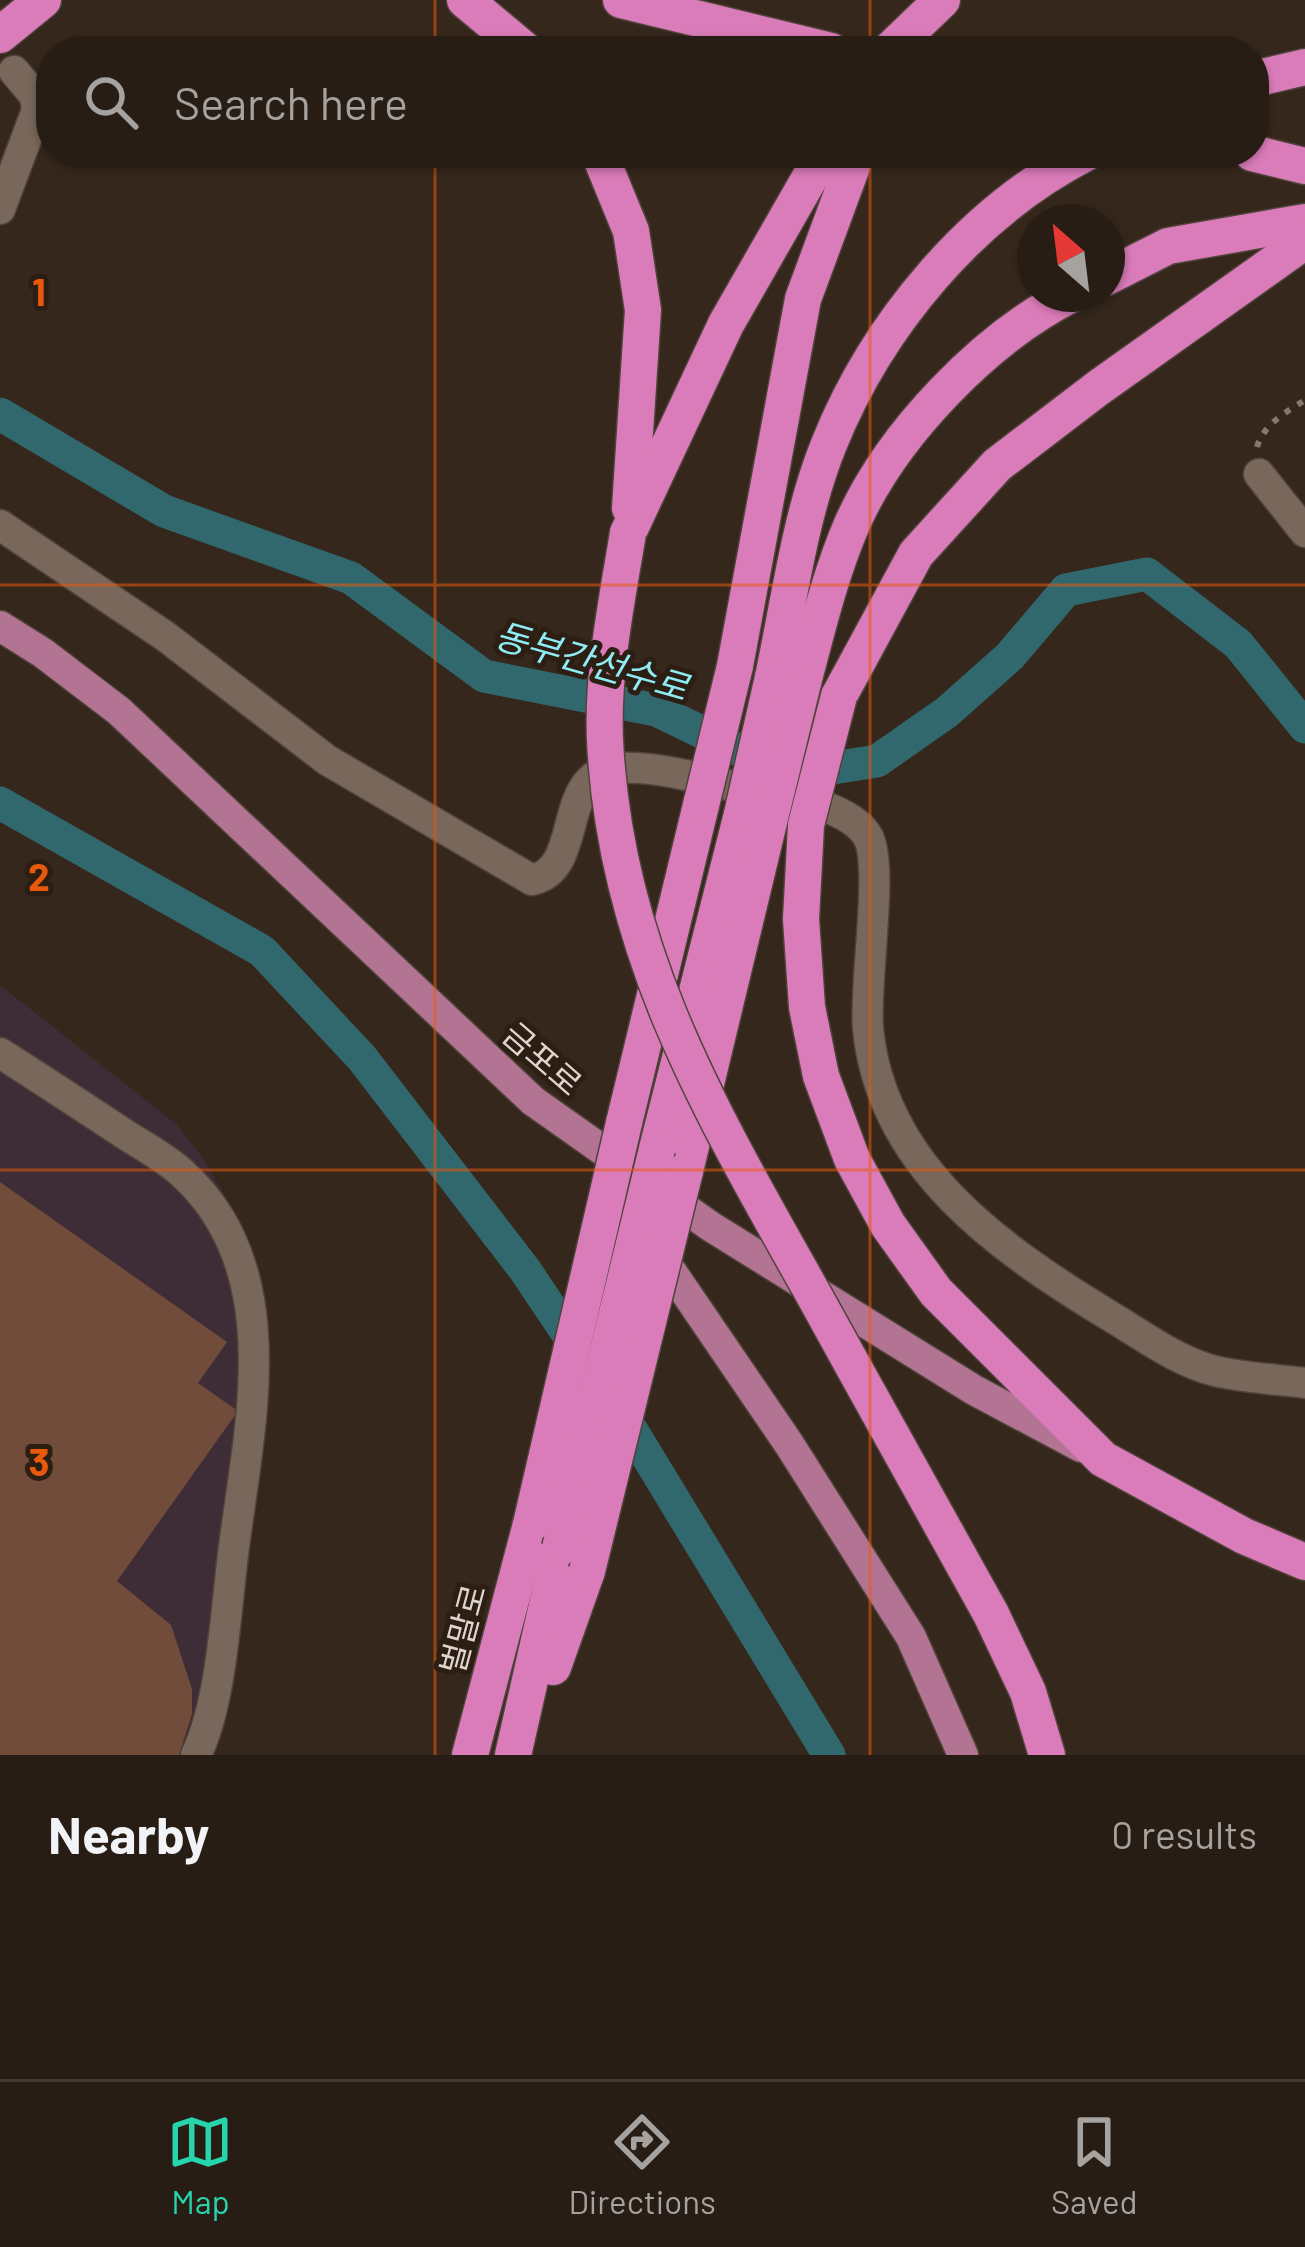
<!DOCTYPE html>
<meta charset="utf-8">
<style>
:root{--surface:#281d15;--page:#30261e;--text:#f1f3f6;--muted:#a5a2a0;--line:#443b34;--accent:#27d5ad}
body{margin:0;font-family:Barlow,"Noto Sans KR",sans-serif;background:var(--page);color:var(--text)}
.compass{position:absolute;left:1017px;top:204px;width:108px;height:108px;border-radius:50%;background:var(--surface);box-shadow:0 3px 9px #0004;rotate:332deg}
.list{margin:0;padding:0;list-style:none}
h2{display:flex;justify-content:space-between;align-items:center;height:156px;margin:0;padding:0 48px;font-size:51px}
h2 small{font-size:39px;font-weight:400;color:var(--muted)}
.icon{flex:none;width:66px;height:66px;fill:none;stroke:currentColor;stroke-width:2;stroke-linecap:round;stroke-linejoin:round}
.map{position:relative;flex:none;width:1305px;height:1755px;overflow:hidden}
.search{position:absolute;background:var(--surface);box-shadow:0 3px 9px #0004;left:36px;right:36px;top:36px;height:132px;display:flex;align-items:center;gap:30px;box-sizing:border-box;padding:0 42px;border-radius:48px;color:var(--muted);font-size:45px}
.sheet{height:324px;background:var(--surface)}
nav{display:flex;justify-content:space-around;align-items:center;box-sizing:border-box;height:168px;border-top:3px solid var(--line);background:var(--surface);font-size:33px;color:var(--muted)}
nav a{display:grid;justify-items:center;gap:6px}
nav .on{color:var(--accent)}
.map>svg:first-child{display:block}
</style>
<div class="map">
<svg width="1305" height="1755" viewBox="0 0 1305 1755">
<rect width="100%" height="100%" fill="#36271c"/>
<path fill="#3e2c36" d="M0 985 176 1124 203 1158 231 1206 258 1284 207 1755H0Z"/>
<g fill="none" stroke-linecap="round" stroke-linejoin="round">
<g stroke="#31686d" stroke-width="33">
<path d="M0 414 164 511 351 578 484 676 656 710 772 766 820 770 877 761 947 712 1010 656 1066 590 1147 574 1238 644 1305 727"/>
<path d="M0 803 262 951 362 1058 525 1270 582 1355"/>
<path d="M615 1403 829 1755"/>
</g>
</g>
<path fill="#724c3b" d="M0 1182 227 1342 198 1383 238 1411 117 1581 171 1625 192 1689V1714L179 1755H0Z"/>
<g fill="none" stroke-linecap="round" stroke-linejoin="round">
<g stroke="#4f433a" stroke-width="33">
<g id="minor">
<path d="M0 209 37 110 35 96 14 71"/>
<path d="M1259 474 1305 532"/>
<path d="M0 525 165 636 327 760 532 880C586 869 554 772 619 768 666 766 716 783 762 793 785 799 811 801 833 810 847 816 861 824 868 837 884 865 864 986 868 1028 881 1167 1000 1249 1110 1316 1142 1335 1178 1362 1215 1371 1244 1378 1275 1379 1305 1383"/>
<path d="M0 1053C41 1079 82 1106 123 1133 143 1146 166 1158 183 1174 286 1268 251 1419 235 1539 226 1602 223 1700 196 1755"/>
</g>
</g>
<g stroke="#4f433a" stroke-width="33">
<g id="major">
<path d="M0 626 43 653 119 711 533 1101 710 1226 974 1390 1081 1447"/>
<path d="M656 1249 789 1444 911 1637 963 1755"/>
</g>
</g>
<g stroke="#4f433a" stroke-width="39">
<g id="highway">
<path d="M465 0 526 51"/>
<path d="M621 0 831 51"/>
<path d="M0 35 43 0"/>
<path d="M889 51 942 0"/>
<path d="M1254 79 1305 67"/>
<path d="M599 153 631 231 643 310 630 508"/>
<path d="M1252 153 1305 166"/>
<path d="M1107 277 1168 246 1305 222"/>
<path d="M628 533 726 324 824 153"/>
<path d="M735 666 803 299 857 153"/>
<path d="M773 677C789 602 800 515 829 444 877 325 971 212 1086 153"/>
<path d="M803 683C817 630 830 575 852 524 892 434 985 338 1072 294"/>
<path d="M839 696 916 554 997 465 1098 388 1305 241"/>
<path d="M806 825 801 919 807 1007 821 1076 852 1159 888 1225 936 1292 1103 1459 1244 1536 1305 1562"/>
<path d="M624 1123 702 801"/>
<path d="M657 1149 742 814"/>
<path d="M685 1171 769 822"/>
<path d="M991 1614 1028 1692 1047 1755"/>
<path d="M553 1667 587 1571"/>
<path d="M470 1755 531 1524"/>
<path d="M513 1755 560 1548"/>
</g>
</g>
<path stroke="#85796f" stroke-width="6" stroke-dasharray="6 9" stroke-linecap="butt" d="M1257 447C1264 424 1286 412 1305 400"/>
<use href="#minor" stroke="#78675a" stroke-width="30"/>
<use href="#major" stroke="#b37494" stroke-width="30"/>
<use href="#highway" stroke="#db7cba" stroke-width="36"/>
<g stroke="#4f433a" stroke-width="39" stroke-linecap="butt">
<g id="highway-bridge">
<path d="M628 533C617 600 602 672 605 740 615 950 710 1110 810 1288 870 1397 931 1506 991 1614"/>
<path d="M702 801 735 666"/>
<path d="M742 814 773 677"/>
<path d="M769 822 803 683"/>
<path d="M806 825 839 696"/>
<path d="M531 1524 624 1123"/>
<path d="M560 1548 657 1149"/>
<path d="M587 1571 685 1171"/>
</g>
</g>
<use href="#highway-bridge" stroke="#db7cba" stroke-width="36"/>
</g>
<path fill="none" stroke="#e8590c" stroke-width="3" stroke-opacity="0.55" d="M435 0V51M870 0V51M435 153V1755M870 153V1755M0 585H1305M0 1170H1305"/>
<g text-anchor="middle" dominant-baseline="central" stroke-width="10" stroke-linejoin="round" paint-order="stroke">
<g font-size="33" fill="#dfd5ce" stroke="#2c1e13">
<text transform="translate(543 1058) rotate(41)">금포로</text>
<text transform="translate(462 1629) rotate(-75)">벌말로</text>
</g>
<g font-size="36" font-style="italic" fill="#8febf4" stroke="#2c1e13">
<text transform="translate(592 660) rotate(16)">동부간선수로</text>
</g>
</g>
<g font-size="39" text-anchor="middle" font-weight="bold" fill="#e8590c" stroke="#2c1e13" stroke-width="10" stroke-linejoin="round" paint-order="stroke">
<text x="39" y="306">1</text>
<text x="39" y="891">2</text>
<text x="39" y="1476">3</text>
</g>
</svg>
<svg class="compass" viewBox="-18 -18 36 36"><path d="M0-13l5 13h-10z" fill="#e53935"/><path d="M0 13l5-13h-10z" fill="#a5a2a0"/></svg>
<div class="search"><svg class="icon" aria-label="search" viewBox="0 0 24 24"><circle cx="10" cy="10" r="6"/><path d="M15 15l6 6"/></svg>Search here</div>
</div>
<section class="sheet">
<h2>Nearby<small>0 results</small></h2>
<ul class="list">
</ul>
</section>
<nav>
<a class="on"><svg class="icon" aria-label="map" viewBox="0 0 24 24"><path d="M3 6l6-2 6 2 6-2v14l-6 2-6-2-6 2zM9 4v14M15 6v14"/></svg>Map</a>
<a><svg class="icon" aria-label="directions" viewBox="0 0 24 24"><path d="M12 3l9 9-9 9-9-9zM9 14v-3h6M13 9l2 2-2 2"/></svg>Directions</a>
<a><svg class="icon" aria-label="saved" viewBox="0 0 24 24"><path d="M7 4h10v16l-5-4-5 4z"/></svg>Saved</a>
</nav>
